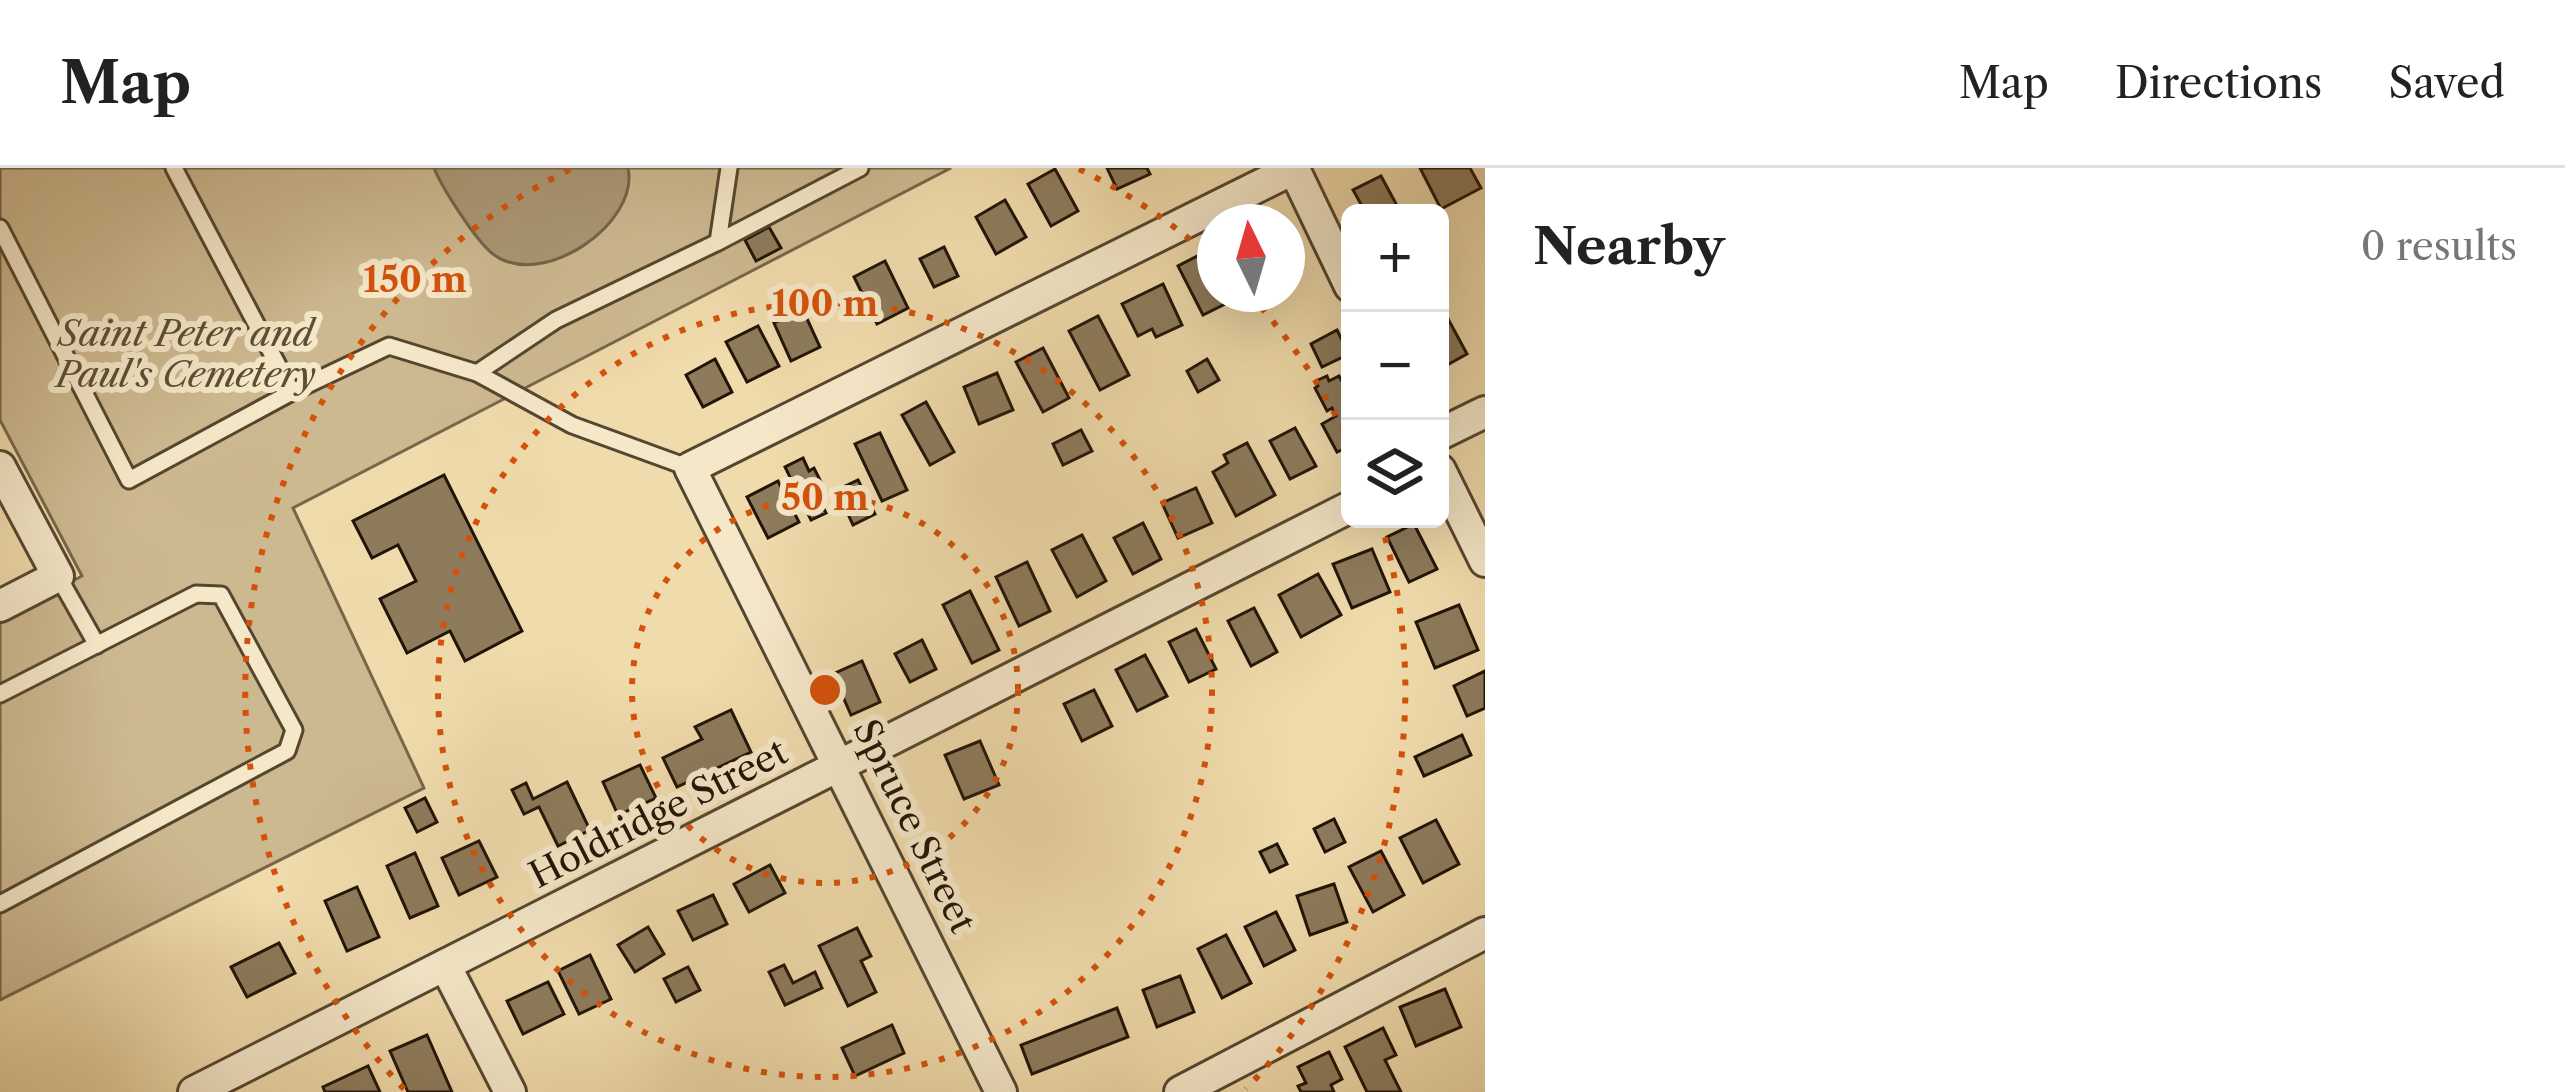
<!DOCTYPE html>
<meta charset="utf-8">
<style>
:root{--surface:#fff;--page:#f2f2f2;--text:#222;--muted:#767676;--line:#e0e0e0}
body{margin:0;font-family:"Libre Caslon Text",serif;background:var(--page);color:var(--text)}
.controls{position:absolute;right:36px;top:36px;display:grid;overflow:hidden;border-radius:18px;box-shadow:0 12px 48px #0002}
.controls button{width:108px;height:108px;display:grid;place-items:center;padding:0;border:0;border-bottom:3px solid var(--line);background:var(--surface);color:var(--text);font:60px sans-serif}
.compass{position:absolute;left:1197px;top:36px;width:108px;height:108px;border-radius:50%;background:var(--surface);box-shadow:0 12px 48px #0002;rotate:355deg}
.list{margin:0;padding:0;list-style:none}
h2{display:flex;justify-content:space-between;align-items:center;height:156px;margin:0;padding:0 48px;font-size:51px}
h2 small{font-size:39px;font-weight:400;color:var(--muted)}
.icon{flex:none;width:66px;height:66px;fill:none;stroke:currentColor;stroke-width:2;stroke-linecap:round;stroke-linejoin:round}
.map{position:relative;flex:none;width:1485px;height:924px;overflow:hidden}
header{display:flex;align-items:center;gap:72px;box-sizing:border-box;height:168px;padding:0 60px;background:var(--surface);border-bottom:3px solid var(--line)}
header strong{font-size:57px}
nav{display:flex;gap:66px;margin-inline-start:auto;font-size:42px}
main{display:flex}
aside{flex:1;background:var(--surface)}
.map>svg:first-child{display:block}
</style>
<header>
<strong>Map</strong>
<nav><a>Map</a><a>Directions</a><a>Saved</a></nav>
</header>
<main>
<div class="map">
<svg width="1485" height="924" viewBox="0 0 1485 924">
<rect width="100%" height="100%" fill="#f0dbac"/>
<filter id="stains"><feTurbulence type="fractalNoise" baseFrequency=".00167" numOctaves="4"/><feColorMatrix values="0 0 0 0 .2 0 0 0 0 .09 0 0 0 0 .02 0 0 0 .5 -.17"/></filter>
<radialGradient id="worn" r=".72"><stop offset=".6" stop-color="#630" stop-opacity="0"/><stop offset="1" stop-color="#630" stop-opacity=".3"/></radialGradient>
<path fill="#cdb990" stroke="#77664b" stroke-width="3" d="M0 0H951L293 340 424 620 0 832V452L82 408 0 252Z"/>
<path fill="#aa9774" stroke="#736348" stroke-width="3" d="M434 0H628C640 56 541 123 493 86 476 73 442 20 434 0Z"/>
<g fill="#8d7b5c" stroke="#211406" stroke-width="3">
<path d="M1107 0H1147L1150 6 1117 21Z"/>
<path d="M1420 0H1470L1481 20 1441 41Z"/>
<path d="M1055 1 1078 43 1051 58 1028 16Z"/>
<path d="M1381 8 1401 45H1366L1353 22Z"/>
<path d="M1005 32 1026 69 996 86 976 49Z"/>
<path d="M769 59 781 80 756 93 745 72Z"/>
<path d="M944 79 958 108 934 119 920 91Z"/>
<path d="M1205 84 1215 104V126H1227L1231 133 1203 147 1178 98Z"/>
<path d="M885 93 908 140 877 156 854 109Z"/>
<path d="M1163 116 1182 157 1156 169 1152 161 1138 168 1122 136Z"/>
<path d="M803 142 820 179 791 193 774 155Z"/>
<path d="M1098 148 1129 207 1100 222 1069 163Z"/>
<path d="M1447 149 1467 186 1440 201V153Z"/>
<path d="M758 158 779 198 747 214 726 174Z"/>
<path d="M1337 162 1349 186 1322 199 1311 176Z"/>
<path d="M1043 180 1069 230 1043 244 1016 194Z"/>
<path d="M715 191 732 224 703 239 686 207Z"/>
<path d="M1207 191 1219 212 1198 224 1187 203Z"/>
<path d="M997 205 1013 242 979 256 964 219Z"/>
<path d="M1327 208 1329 213 1339 208 1350 228V278L1337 284 1322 256 1336 248 1332 240 1327 243 1315 220 1318 218 1316 213Z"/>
<path d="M926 234 954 284 930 297 902 247Z"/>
<path d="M1295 260 1316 298 1290 311 1270 273Z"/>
<path d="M1081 262 1092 283 1063 297 1053 276Z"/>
<path d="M880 265 907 322 882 333 855 276Z"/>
<path d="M1247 275 1275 327 1236 348 1213 304 1228 295 1224 287Z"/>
<path d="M803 290 809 303 814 300 827 326 819 331 826 345 811 352 785 299Z"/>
<path d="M444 307 522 463 465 493 450 463 407 485 380 431 416 413 398 377 372 390 353 353Z"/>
<path d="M858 312 875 346 853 357 837 322Z"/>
<path d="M778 313 799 354 768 370 747 329Z"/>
<path d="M1196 320 1212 355 1178 370 1162 335Z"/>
<path d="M1143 355 1161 391 1133 406 1114 370Z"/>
<path d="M1414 356 1437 401 1409 414 1387 369Z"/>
<path d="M1082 367 1106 413 1077 429 1052 382Z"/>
<path d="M1372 381 1390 424 1352 440 1333 396Z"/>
<path d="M1027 394 1050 443 1019 458 996 409Z"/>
<path d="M1318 406 1341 447 1301 469 1279 427Z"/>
<path d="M970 423 999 482 972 495 943 437Z"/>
<path d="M1459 437 1478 482 1435 500 1416 454Z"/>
<path d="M1254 440 1277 484 1251 498 1228 453Z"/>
<path d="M1196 461 1216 501 1189 514 1169 474Z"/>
<path d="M922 472 936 501 910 514 895 486Z"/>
<path d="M1145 487 1167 528 1137 543 1116 502Z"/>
<path d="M862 493 880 534 851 547 833 506Z"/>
<path d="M1485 503V540L1467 548 1454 518Z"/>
<path d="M1094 522 1112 558 1082 573 1064 536Z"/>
<path d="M731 542 751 584 677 619 663 590 702 571 695 559Z"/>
<path d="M1462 567 1471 587 1424 608 1415 589Z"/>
<path d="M980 573 999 617 964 631 945 587Z"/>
<path d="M640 597 656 630 618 647 603 614Z"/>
<path d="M567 614 590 662 558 678 539 639 524 646 512 622 526 615 533 631Z"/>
<path d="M425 630 437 654 417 664 405 640Z"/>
<path d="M1334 651 1345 674 1325 684 1314 661Z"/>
<path d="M1436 652 1459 696 1423 715 1400 670Z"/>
<path d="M479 673 497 709 459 727 442 690Z"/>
<path d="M1277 676 1287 696 1270 704 1260 684Z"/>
<path d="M1381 683 1404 727 1373 744 1349 699Z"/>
<path d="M415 685 438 738 410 750 387 698Z"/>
<path d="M770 697 785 725 749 744 734 716Z"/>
<path d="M1334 716 1347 754 1310 767 1297 728Z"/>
<path d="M357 719 379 769 347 783 325 733Z"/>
<path d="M713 727 727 756 693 772 678 743Z"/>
<path d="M1276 744 1295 782 1264 798 1245 759Z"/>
<path d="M648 759 664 786 635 804 618 777Z"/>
<path d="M857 760 871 788 861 793 876 824 848 838 819 778Z"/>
<path d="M1226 767 1251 815 1222 830 1198 781Z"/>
<path d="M279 775 295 805 247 829 231 799Z"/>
<path d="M590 787 611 831 579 846 558 803Z"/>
<path d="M784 797 793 815 815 804 822 820 785 837 769 804Z"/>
<path d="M688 799 700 822 676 834 664 811Z"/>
<path d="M1180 808 1194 844 1157 859 1143 822Z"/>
<path d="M548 814 564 846 523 866 507 833Z"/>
<path d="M1445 821 1461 859 1416 878 1400 839Z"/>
<path d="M1117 840 1128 869 1032 906 1021 877Z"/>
<path d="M892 857 904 885 855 908 842 880Z"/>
<path d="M1383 860 1396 887 1385 892 1401 924H1367L1345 879Z"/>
<path d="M427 867 452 924H408L390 883Z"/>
<path d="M1329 884 1342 911 1331 917 1334 924H1301L1298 918 1306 915 1298 899Z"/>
<path d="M368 898 380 924H325L323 919Z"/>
</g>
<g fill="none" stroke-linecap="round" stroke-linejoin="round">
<g stroke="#554630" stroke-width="21">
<g id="service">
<path d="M729 0 718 74 860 0"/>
<path d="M0 60 129 312 292 224 174 0"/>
<path d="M477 205 556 152 718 74"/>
<path d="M292 224 389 178 477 205 572 257 690 300"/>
<path d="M58 408 97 477"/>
<path d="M0 526 196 426 221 427 294 562 287 583 0 736"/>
</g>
</g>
<g stroke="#554630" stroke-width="36">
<g id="minor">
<path d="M1294 1 1350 118"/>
<path d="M1440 266 1485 244"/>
<path d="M0 299 58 408 0 438"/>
<path d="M1440 302 1485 393"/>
<path d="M445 797 510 924"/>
<path d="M194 924 1350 339"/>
<path d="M1001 924 690 300 1295 0"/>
<path d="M1180 924 1485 765"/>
</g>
</g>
<use href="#service" stroke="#f5e8c9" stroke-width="15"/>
<use href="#minor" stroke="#f5e8c9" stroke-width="30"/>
</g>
<g fill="none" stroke="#d4520b" stroke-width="6" stroke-dasharray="6 12">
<circle cx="825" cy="522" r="193"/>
<circle cx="825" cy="522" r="387"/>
<path d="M404 921A580 580 0 0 1 571 1M1079 1A580 580 0 0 1 1213 91M1249 126A580 580 0 0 1 1348 272M1380 352A580 580 0 0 1 1246 921"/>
</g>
<g text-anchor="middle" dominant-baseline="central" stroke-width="12" stroke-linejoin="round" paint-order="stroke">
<g font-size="36" font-style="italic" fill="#5d4e36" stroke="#f5e8c9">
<text x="186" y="165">Saint Peter and<tspan x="186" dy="41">Paul's Cemetery</tspan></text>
</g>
<g font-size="36" fill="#211406" stroke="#f5e8c9">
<text transform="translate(658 645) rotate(-27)">Holdridge Street</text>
<text transform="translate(915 658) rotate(64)">Spruce Street</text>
</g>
</g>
<circle cx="825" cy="522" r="18" fill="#d4520b" stroke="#f5e8c9" stroke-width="6"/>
<g font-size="36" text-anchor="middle" font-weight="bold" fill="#d4520b" stroke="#f5e8c9" stroke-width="12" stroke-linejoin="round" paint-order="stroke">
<text x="415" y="124">150 m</text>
<text x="825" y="148">100 m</text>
<text x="825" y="342">50 m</text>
</g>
<rect width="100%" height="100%" filter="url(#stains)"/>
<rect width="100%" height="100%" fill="url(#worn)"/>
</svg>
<div class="controls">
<button>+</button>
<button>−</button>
<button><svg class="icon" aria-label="layers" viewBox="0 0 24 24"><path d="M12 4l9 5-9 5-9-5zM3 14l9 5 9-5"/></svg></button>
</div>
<svg class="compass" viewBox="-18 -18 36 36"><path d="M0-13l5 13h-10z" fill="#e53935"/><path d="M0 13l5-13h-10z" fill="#767676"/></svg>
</div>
<aside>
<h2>Nearby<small>0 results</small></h2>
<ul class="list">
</ul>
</aside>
</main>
